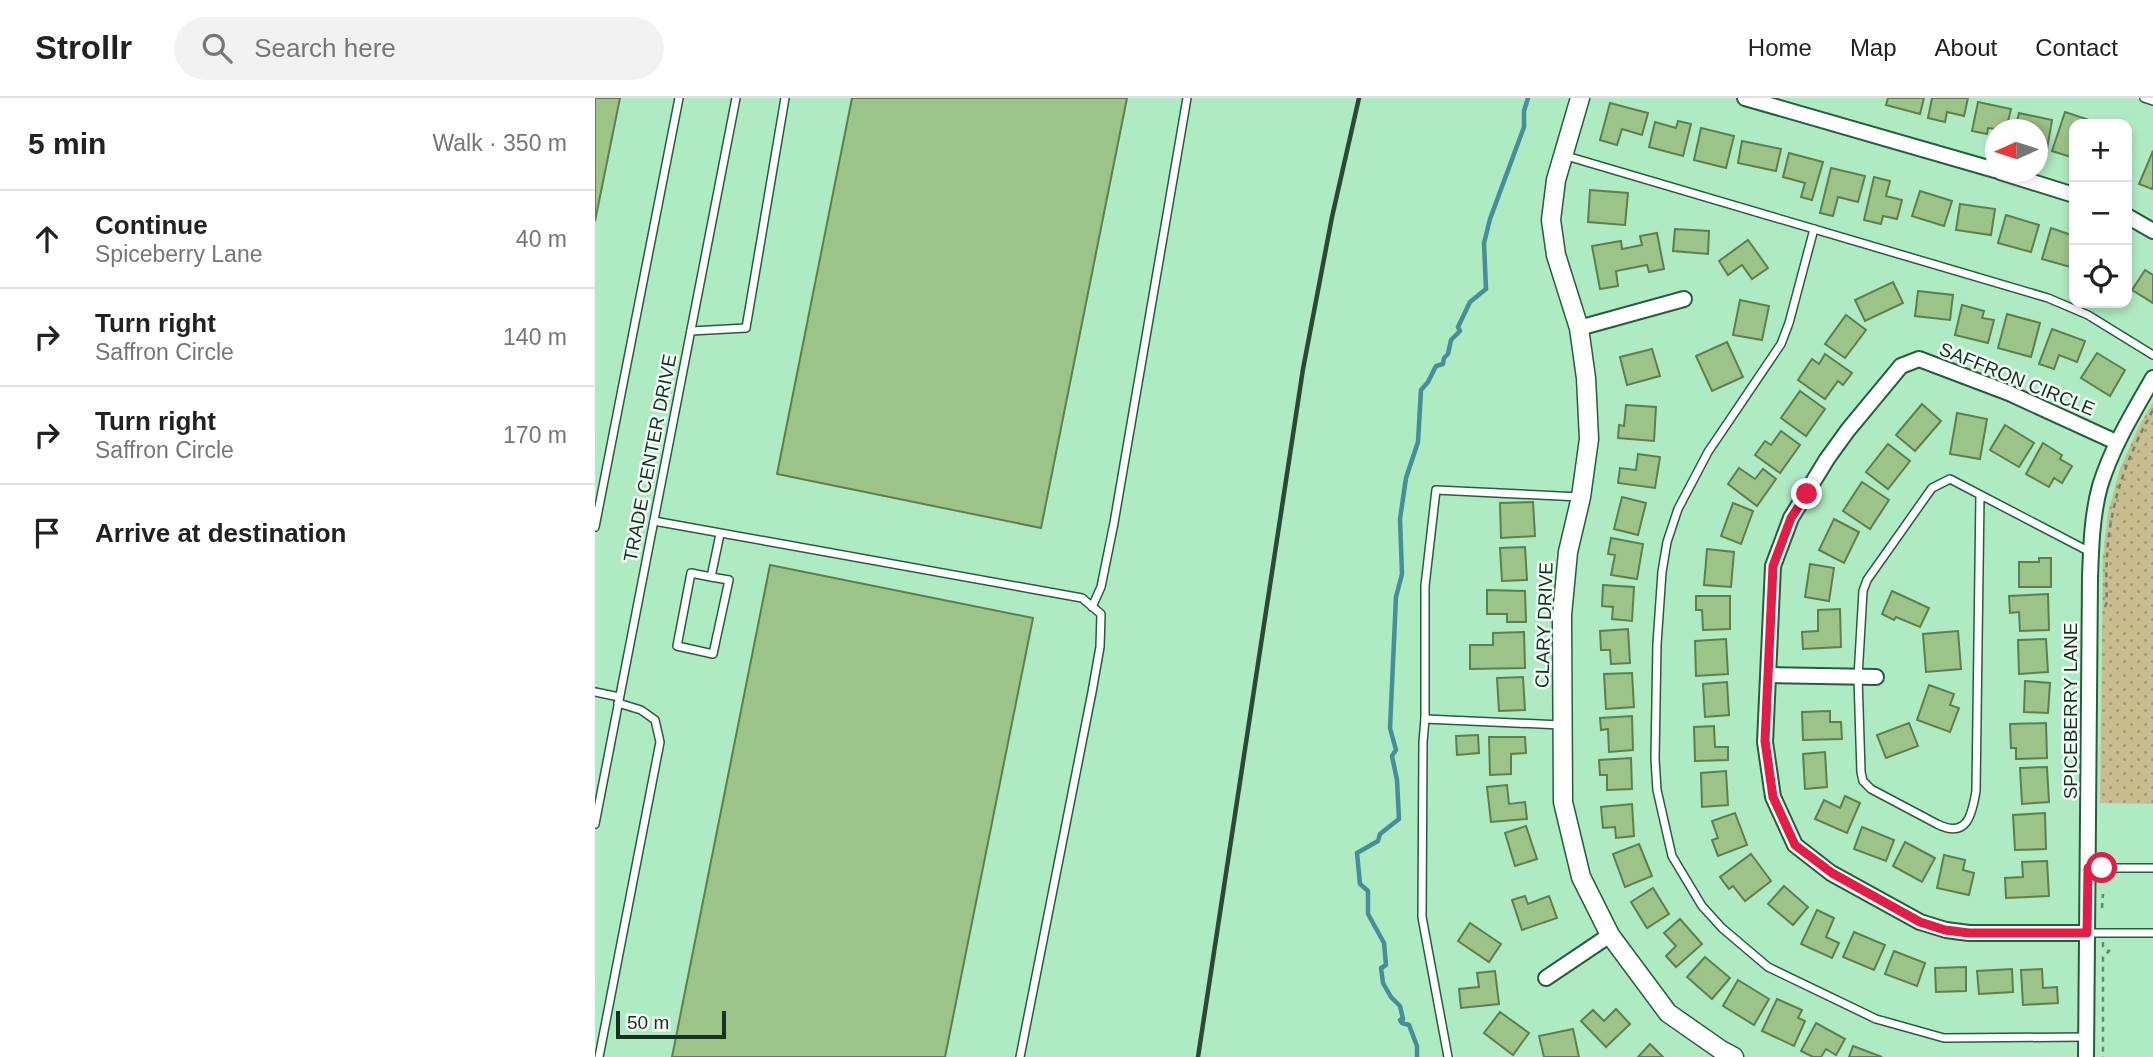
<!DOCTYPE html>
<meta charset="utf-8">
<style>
:root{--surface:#fff;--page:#f2f2f2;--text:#222;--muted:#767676;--line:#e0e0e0}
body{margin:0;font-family:Arial,sans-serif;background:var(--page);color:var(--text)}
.controls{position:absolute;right:21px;top:21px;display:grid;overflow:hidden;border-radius:14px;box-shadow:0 4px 10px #0003}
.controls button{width:63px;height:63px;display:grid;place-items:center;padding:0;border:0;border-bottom:2px solid var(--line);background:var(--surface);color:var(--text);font:35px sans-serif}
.compass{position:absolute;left:1390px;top:21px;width:63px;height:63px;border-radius:50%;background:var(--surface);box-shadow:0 4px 10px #0003;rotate:267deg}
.scale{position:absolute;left:21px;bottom:18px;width:110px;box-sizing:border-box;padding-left:7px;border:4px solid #193122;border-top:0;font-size:19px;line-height:24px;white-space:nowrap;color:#193122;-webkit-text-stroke:5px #f2fdf5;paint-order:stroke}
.stop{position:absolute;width:21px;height:21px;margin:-16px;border:5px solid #e11d48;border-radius:50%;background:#fff}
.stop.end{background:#e11d48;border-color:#fff;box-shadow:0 2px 7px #0008}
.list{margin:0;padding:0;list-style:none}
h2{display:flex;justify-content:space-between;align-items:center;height:91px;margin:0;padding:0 28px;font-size:30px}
h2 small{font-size:23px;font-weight:400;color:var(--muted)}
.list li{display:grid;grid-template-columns:46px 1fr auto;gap:21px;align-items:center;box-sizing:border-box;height:98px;padding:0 28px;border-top:2px solid var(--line)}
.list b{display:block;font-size:26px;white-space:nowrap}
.list p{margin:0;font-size:23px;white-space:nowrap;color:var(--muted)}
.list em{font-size:23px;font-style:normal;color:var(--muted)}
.icon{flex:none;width:38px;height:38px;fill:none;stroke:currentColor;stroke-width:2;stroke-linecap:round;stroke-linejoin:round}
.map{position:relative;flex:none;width:1558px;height:959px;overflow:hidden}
header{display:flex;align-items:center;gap:42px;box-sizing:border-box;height:98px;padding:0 35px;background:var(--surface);border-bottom:2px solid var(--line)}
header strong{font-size:33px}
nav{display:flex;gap:38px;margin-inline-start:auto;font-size:24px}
.search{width:490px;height:63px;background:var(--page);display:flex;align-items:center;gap:18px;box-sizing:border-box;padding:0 24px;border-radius:38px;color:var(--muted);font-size:26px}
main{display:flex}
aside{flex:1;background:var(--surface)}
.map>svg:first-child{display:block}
</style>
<header>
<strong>Strollr</strong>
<div class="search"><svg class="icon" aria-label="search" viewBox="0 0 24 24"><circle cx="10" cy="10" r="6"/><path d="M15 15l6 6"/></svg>Search here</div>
<nav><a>Home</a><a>Map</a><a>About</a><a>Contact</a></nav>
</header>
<main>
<aside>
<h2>5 min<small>Walk · 350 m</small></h2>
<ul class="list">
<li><svg class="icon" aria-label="ahead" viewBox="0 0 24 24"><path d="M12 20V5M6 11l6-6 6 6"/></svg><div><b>Continue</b><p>Spiceberry Lane</p></div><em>40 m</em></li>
<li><svg class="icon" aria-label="right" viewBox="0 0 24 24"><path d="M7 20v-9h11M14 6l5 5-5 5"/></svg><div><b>Turn right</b><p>Saffron Circle</p></div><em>140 m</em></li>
<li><svg class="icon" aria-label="right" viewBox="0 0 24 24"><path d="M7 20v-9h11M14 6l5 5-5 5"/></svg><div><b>Turn right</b><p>Saffron Circle</p></div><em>170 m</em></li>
<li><svg class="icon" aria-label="arrive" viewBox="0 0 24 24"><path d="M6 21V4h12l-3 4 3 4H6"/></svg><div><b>Arrive at destination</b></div></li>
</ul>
</aside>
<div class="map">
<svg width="1558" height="959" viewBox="0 0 1558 959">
<defs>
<pattern id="park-dots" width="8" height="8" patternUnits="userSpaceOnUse" patternTransform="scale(1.75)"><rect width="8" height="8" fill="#c9bd90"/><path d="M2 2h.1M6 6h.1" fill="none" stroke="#a29a75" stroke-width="1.8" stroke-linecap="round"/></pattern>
</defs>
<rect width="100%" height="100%" fill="#aeeac2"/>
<path fill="url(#park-dots)" d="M1558 304V706L1505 705 1508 458 1513 414 1525 371 1543 330Z"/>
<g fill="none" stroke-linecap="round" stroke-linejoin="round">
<path stroke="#468e99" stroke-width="4.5" d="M822 959V948L814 927 807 925 805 922 808 921 805 908 796 899 788 885 786 870 791 867 789 845 773 816V793L765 786 762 755 783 743 785 736 804 721 802 682 797 658 801 652 795 630 801 499 807 476 805 421 811 380 823 344 826 292 833 284 841 268 848 266 849 260 853 256 856 242 865 233 863 229 875 204 891 191 889 145 895 121 929 29V13L933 0"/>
</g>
<g fill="#9dc488" stroke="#5e7e4c" stroke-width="2">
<path d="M0 0H25L0 123Z"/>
<path d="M257 0H532L446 430 182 376Z"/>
<path d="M1293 0H1329L1325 16 1291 7Z"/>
<path d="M1337 0H1373L1369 18 1352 14 1350 24 1333 20Z"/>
<path d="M1383 4 1416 11 1411 32 1393 30 1392 36 1377 33Z"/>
<path d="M1015 5 1053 15 1047 37 1027 31 1022 47 1005 42Z"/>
<path d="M1470 14 1503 25 1479 26V60L1457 53Z"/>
<path d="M1424 15 1457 22 1452 51 1442 49V32H1420Z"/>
<path d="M1083 23 1096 26 1088 58 1054 49 1060 24 1081 30Z"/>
<path d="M1106 30 1139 38 1131 70 1099 62Z"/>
<path d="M1147 43 1186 51 1181 73 1143 65Z"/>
<path d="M1558 53V88L1557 91 1544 86Z"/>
<path d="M1194 55 1228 64 1217 102 1206 99 1210 85 1188 79Z"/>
<path d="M1236 70 1270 78 1263 104 1243 99 1238 118 1225 115Z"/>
<path d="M1279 79 1295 83 1291 98 1307 102 1302 121 1288 118 1286 126 1269 122Z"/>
<path d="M995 92 1033 95 1030 127 993 124Z"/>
<path d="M1325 93 1357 103 1349 128 1317 118Z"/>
<path d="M1365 106 1400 111 1396 137 1361 132Z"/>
<path d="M1411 117 1444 127 1436 154 1403 145Z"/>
<path d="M1456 130 1479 138V170L1447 161Z"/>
<path d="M1080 131 1114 133 1113 156 1078 153Z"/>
<path d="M1062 135 1069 171 1054 174 1052 167 1021 173 1023 188 1005 191 997 148 1026 143 1027 151 1047 147 1045 138Z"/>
<path d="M1153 142 1173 170 1157 181 1147 167 1133 177 1124 163Z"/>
<path d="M1550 172 1558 177V205L1537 192Z"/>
<path d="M1298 184 1308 205 1270 223 1260 202Z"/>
<path d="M1323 193 1358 197 1355 222 1320 218Z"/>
<path d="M1145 202 1174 208 1167 242 1138 237Z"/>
<path d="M1367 207 1389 213 1387 220 1399 222 1393 245 1360 237Z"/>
<path d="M1412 216 1445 225 1436 259 1403 250Z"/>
<path d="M1251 217 1271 232 1250 260 1230 246Z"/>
<path d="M1457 231 1490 243 1482 264 1464 257 1459 271 1444 266Z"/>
<path d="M1132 244 1148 279 1117 293 1101 258Z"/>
<path d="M1057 251 1065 278 1032 287 1025 259Z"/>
<path d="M1502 255 1530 272 1515 298 1486 280Z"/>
<path d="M1230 256 1257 275 1248 287 1243 283 1230 301 1203 282 1217 261 1224 266Z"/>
<path d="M1205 293 1230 311 1211 338 1186 320Z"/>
<path d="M1327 306 1346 323 1320 353 1301 337Z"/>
<path d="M1031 307 1061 309 1059 343 1023 340 1024 327 1029 328Z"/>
<path d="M1362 315 1392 321 1385 361 1355 356Z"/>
<path d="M1410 327 1439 345 1424 369 1395 352Z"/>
<path d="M1186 333 1205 347 1185 375 1160 357 1170 343 1176 347Z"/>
<path d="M1448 345 1467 357 1465 361 1477 368 1467 385 1459 380 1454 389 1431 376Z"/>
<path d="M1293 346 1315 363 1293 391 1271 374Z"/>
<path d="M1043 356 1065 359 1060 390 1023 385 1025 370 1041 372Z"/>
<path d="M1144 370 1160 381 1168 371 1181 381 1162 408 1133 386Z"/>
<path d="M1267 384 1294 402 1275 431 1248 413Z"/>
<path d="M1027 399 1051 405 1043 437 1019 431Z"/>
<path d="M938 404 940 438 906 440 905 405Z"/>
<path d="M1138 405 1158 413 1146 446 1126 438Z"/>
<path d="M1239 421 1264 434 1249 465 1224 452Z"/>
<path d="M1016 440 1048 446 1042 481 1016 477 1020 457 1013 456Z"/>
<path d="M930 449 932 482 907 483 905 450Z"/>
<path d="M1112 451 1139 454 1136 489 1109 487Z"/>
<path d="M1444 460H1456V489H1424V464H1444Z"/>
<path d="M1215 466 1239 470 1234 503 1210 499Z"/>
<path d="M175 467 438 520 350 959H77Z"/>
<path d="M1008 487 1039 489 1037 523 1017 521 1018 509 1007 508Z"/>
<path d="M892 492 930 493 931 524H912V516H892Z"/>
<path d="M1297 493 1334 510 1325 529 1301 519 1299 522 1287 516Z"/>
<path d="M1453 496 1454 532 1425 533 1424 514 1415 515 1414 498Z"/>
<path d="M1101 498H1135V531L1108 532 1107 512H1101Z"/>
<path d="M1245 511 1246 549 1208 551 1207 534 1223 533V512Z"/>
<path d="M1033 531 1035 565 1016 566 1015 552H1006L1005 533Z"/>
<path d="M1363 533 1366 571 1331 574 1328 536Z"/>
<path d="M929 534 930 570 875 571V547H898V535Z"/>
<path d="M1131 541 1133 576 1101 578 1100 543Z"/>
<path d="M1451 541 1453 574 1424 576 1423 542Z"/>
<path d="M1037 575 1039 609 1011 611 1009 576Z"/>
<path d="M928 579 930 612 904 613 902 580Z"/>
<path d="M1430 583 1455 585 1453 615 1429 614Z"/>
<path d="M1132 584 1134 617 1110 619 1108 586Z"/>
<path d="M1334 587 1359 596 1355 607 1364 610 1355 634 1322 622Z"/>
<path d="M1235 613V624H1246L1247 641 1208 642 1207 614Z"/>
<path d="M1037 618 1038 652 1014 654 1013 631 1006 632 1005 620Z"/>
<path d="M1314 625 1323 648 1291 660 1282 637Z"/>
<path d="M1451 625 1452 660 1421 661V650H1416L1415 626Z"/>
<path d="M1119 628 1120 649H1133V662L1100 663 1099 629Z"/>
<path d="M883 637 884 655 862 657 861 638Z"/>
<path d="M894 639H930L931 655 916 656V676L895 677Z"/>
<path d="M1230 654 1232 689 1210 691 1208 656Z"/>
<path d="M1036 660 1037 691 1012 692V677H1005L1004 662Z"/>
<path d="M1452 669 1454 704 1427 706 1425 670Z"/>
<path d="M1131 673 1133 707 1107 709 1106 675Z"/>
<path d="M912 687 914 706 930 704 932 721 896 724 892 689Z"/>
<path d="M1250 698 1265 705 1252 735 1220 721 1229 702 1245 710Z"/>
<path d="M1037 706 1039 738 1021 740 1020 729 1008 730 1006 709Z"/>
<path d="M1140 715 1152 747 1123 758 1117 742 1123 740 1117 723Z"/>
<path d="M1450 715 1451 751 1420 752 1418 717Z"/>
<path d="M931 728 942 761 920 768 910 735Z"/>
<path d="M1267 729 1299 742 1291 763 1259 751Z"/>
<path d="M1310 744 1340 760 1327 784 1298 768Z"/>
<path d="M1044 746 1057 778 1030 789 1018 756Z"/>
<path d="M1156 756 1176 783 1150 803 1138 788 1134 791 1125 779Z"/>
<path d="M1349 757 1370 762 1368 772 1379 775 1374 797 1342 790Z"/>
<path d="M1452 763 1454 798 1411 800 1410 780 1428 779 1427 764Z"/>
<path d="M1189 788 1213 809 1198 827 1173 806Z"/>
<path d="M1058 790 1074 816 1052 830 1036 804Z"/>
<path d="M930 798 933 806 954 798 962 820 927 832 917 802Z"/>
<path d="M1222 812 1239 820 1231 839 1244 845 1237 860 1206 846Z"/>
<path d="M1085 821 1107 846 1081 869 1071 858 1081 848 1069 835Z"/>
<path d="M875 825 906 846 894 864 863 843Z"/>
<path d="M1259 834 1290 847 1279 872 1248 859Z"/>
<path d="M1299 853 1330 865 1322 888 1290 876Z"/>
<path d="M1110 859 1135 880 1117 901 1092 879Z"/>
<path d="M1371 869V893L1341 894 1340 870Z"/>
<path d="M1417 871 1418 894 1384 896 1382 873Z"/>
<path d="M1447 871 1448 890 1462 889 1463 905 1428 907 1426 872Z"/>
<path d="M900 873 904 906 866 910 864 891 884 889 882 875Z"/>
<path d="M1143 882 1174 901 1159 927 1128 908Z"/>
<path d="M1182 901 1207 912 1203 920 1210 923 1199 948 1167 933Z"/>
<path d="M1021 911 1035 926 1011 949 986 923 998 912 1009 923Z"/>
<path d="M905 914 934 935 918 957 889 935Z"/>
<path d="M1221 925 1250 941 1241 957 1231 951 1226 959H1218L1206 953Z"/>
<path d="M978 931 984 959H949L944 938Z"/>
<path d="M1055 946 1068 959H1043Z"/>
<path d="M1258 948 1287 959H1254Z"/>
</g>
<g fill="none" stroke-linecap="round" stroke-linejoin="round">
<g stroke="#255e3d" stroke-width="10">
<g id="service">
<path d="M1549 0 1558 3"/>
<path d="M968 57 1453 200 1493 217 1558 257"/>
<path d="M1219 131 1194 225 1186 246 1113 354 1083 411 1072 444 1067 474 1062 546 1060 661 1062 692 1077 758 1107 808 1127 830 1173 869 1281 921 1349 940 1491 939"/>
<path d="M96 233 151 230 190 0"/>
<path d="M1385 397 1381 693C1377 717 1372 741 1342 726L1276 691 1268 683 1266 674 1263 579 1268 493 1272 482 1337 390 1355 381 1495 454"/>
<path d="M59 423 487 500 506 516 505 549 497 594 425 959"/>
<path d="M0 429 84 0"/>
<path d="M116 479 96 475 82 548 118 556 134 482 116 479 125 436"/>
<path d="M497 509 506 489 519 425 592 0"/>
<path d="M0 594 24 599"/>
<path d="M830 621 966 627"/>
<path d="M0 726 141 0"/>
<path d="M1493 770H1558"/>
<path d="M1492 835H1558"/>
<path d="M4 959 65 644 60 622 46 612 23 605"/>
<path d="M853 959 827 819 828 644 830 621V488L841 392 985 399"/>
</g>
</g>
<g stroke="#255e3d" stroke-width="18">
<g id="minor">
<path d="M1150 0 1400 72"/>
<path d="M1405 74 1479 97"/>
<path d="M1532 118 1558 133"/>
<path d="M984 230 1089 201"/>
<path d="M1174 577 1281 579"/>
<path d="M1492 835H1374L1351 832 1325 824 1236 775 1200 747 1178 699 1170 644 1178 468 1196 420 1232 361 1253 332 1306 268 1324 261 1414 295 1521 344"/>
<path d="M951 880 1015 837"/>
<path d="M1491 959 1495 480C1496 449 1497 417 1505 388 1517 349 1538 315 1558 280"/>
</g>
</g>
<g stroke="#255e3d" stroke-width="21">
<path id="tertiary" d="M985 0 961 82 956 122 961 157 984 230 991 280 994 341 986 399 973 454 967 517 968 704 986 779 1015 837 1073 915 1126 952 1139 959"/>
</g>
<g stroke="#618a6f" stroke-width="2.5" stroke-dasharray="5 5" stroke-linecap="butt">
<path d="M1510 509 1512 504C1508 430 1522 377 1558 312"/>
<path d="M1507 810 1508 796"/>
<path d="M1508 844V848L1514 853 1508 859V959"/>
</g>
<use href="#service" stroke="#fff" stroke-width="7"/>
<use href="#minor" stroke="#fff" stroke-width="14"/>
<use href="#tertiary" stroke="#fff" stroke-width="18"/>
<path stroke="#2c4937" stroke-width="4.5" d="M603 959 708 271 737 119 764 0"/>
</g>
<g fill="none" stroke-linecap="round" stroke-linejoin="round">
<path stroke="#e11d48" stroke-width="9" d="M1212 396 1196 420 1178 468 1170 643 1178 699 1200 747 1237 775 1325 824 1350 832 1374 835H1492L1493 770H1507"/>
</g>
<g text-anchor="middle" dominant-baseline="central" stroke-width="5" stroke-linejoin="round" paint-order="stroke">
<g font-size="19" fill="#193122" stroke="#f2fdf5">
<text transform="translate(1422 281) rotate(22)">SAFFRON CIRCLE</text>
<text transform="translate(55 360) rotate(-79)">TRADE CENTER DRIVE</text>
<text transform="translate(949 527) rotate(-88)">CLARY DRIVE</text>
<text transform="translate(1475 613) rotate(-90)">SPICEBERRY LANE</text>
</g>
</g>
</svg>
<div class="controls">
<button>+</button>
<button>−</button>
<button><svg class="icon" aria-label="locate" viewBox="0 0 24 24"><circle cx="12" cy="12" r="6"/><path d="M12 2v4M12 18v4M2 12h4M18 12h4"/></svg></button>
</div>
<svg class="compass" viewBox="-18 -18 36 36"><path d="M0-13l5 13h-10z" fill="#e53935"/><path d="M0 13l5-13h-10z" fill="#767676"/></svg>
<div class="scale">50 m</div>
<div class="stop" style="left:1507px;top:770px"></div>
<div class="stop end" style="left:1212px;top:396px"></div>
</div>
</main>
